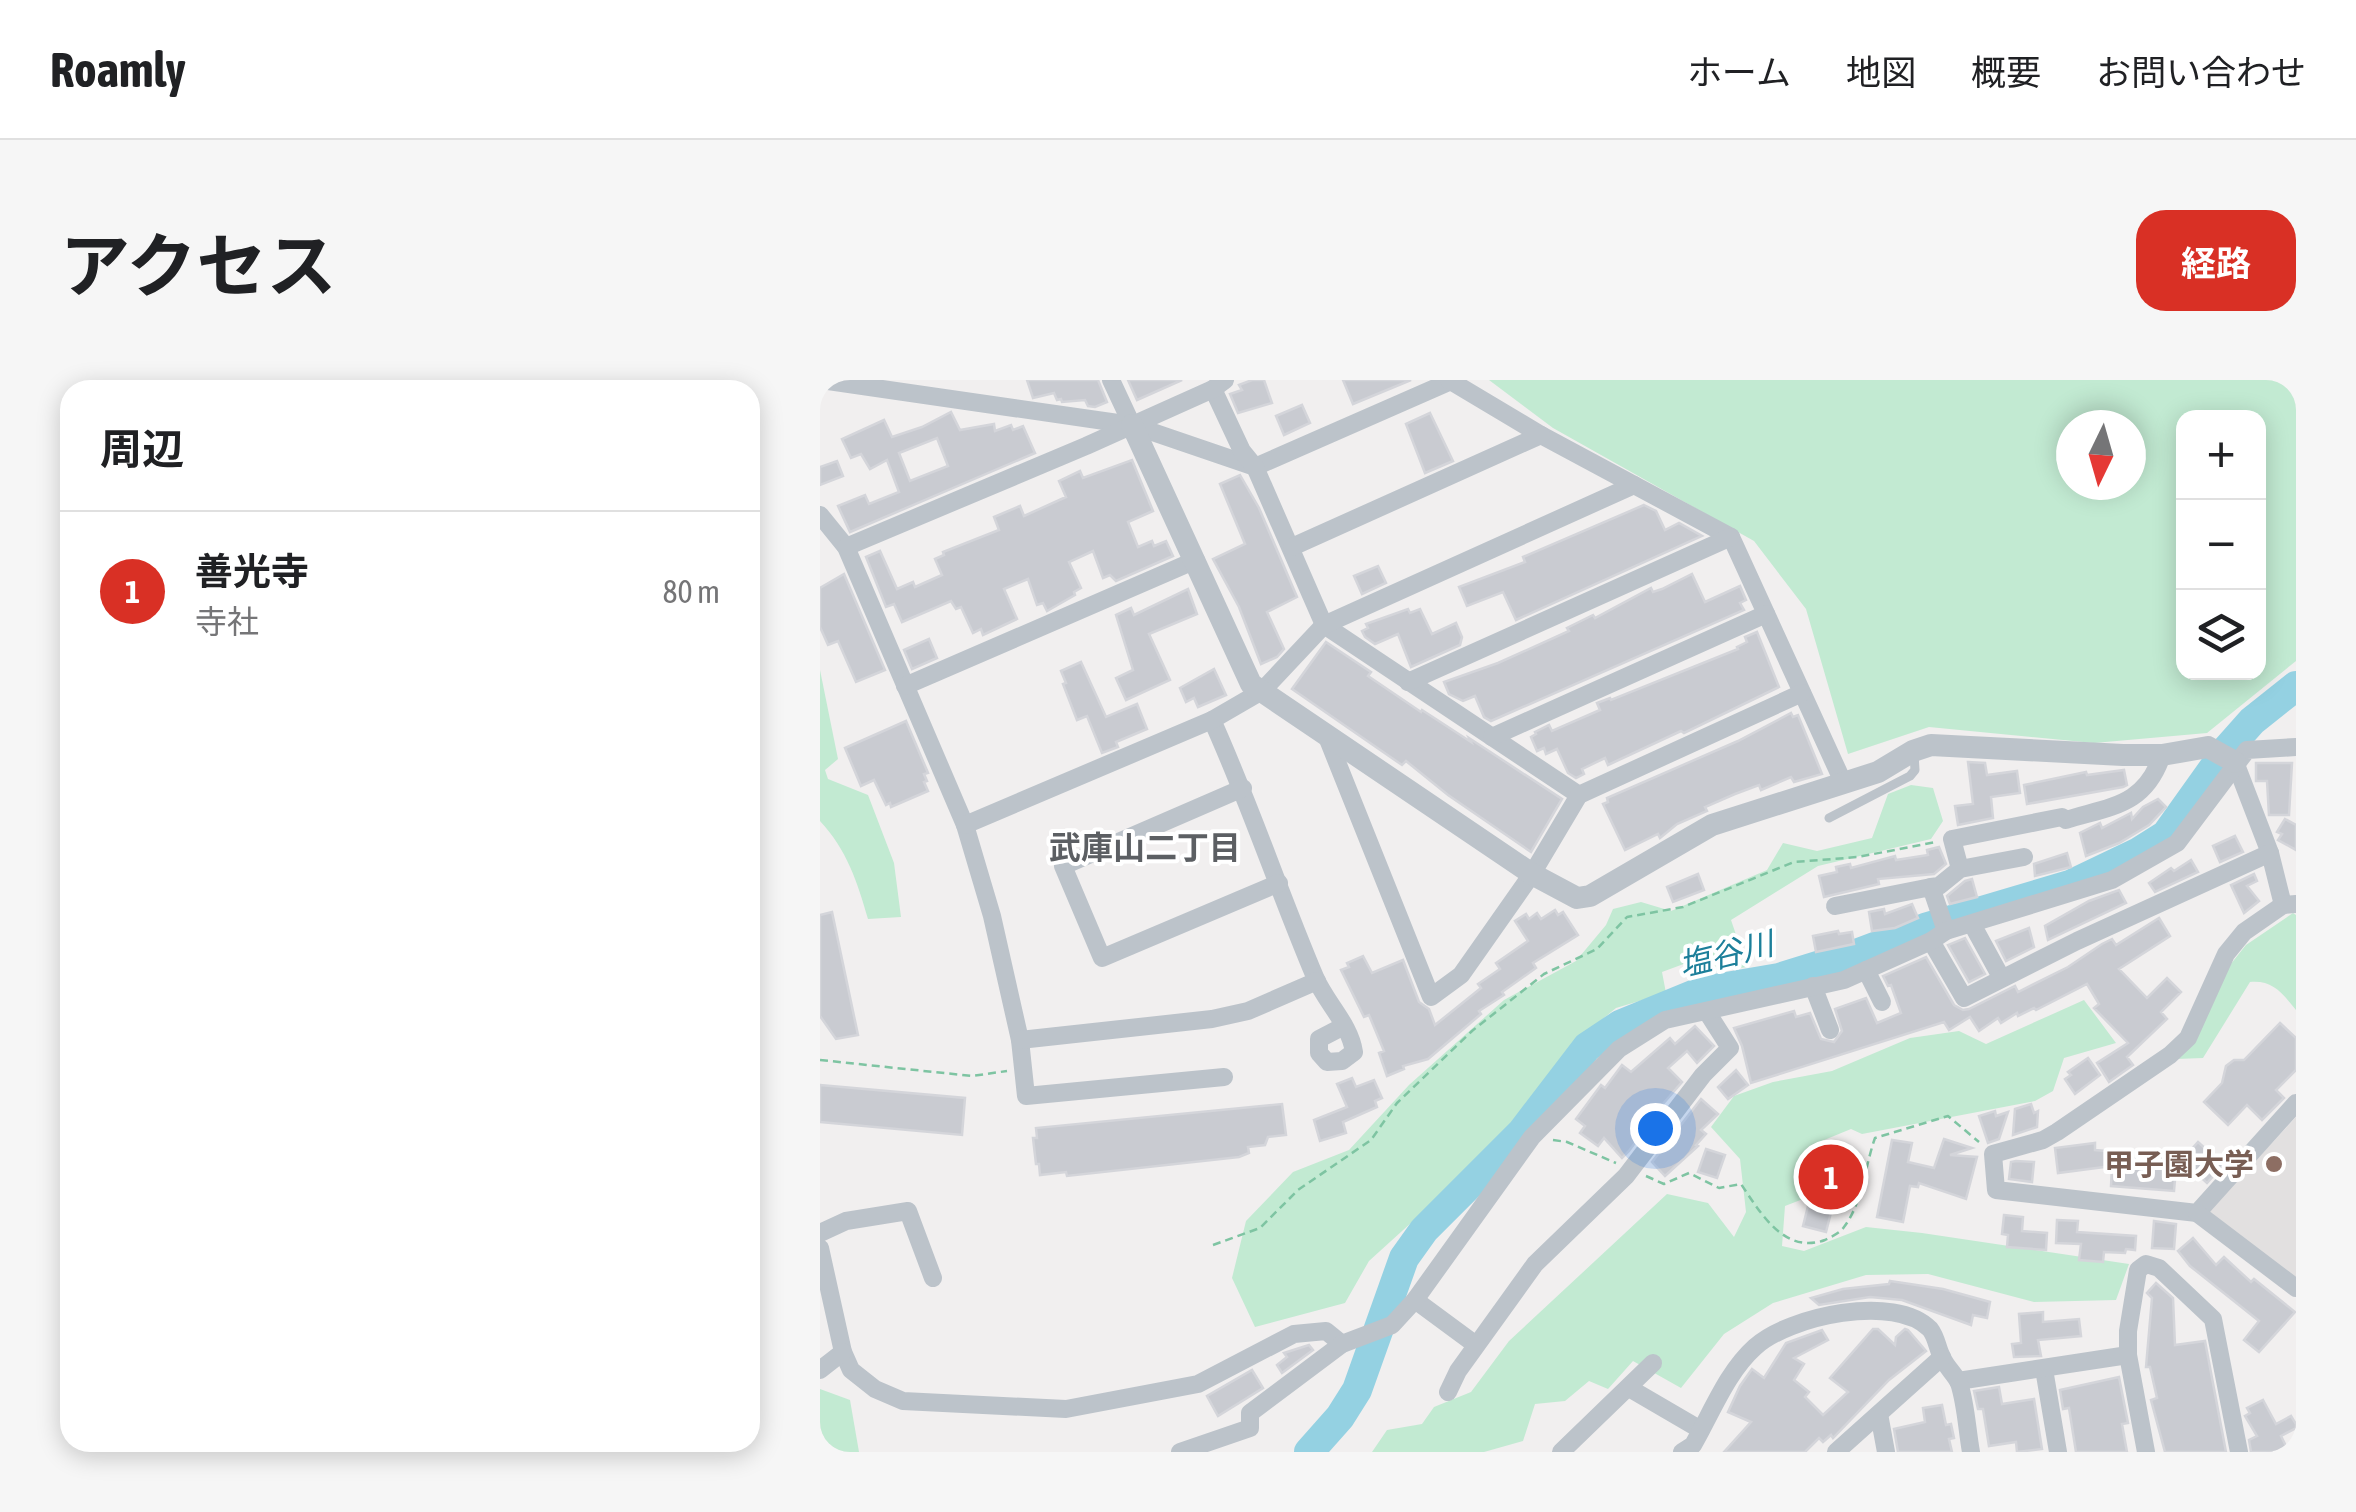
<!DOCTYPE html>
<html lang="ja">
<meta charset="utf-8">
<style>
:root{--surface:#fff;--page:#f6f6f6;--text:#202124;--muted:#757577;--line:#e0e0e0;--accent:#d93025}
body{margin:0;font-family:"Asap Condensed","Noto Sans JP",sans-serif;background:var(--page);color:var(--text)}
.controls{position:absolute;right:30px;top:30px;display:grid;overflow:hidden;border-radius:20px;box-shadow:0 5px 25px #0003}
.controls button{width:90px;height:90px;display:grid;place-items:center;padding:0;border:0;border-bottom:2px solid var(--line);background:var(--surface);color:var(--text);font:50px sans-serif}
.compass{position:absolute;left:1236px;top:30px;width:90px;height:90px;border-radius:50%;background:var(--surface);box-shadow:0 5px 25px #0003;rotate:185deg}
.you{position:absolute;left:835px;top:748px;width:35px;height:35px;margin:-25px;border:8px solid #fff;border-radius:50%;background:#1a73e8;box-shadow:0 0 0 15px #1a73e833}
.badge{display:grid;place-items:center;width:65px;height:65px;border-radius:50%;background:var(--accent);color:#fff;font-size:32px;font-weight:700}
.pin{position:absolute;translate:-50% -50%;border:5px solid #fff;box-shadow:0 2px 10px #0006}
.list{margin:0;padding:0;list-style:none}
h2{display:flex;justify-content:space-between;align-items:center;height:130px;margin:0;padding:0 40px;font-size:42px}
h2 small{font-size:32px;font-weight:400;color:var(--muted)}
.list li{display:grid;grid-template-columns:65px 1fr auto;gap:30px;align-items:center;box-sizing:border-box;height:160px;padding:0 40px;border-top:2px solid var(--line)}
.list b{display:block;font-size:38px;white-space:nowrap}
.list p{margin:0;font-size:32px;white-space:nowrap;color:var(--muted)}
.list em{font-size:32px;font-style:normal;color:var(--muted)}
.icon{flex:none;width:55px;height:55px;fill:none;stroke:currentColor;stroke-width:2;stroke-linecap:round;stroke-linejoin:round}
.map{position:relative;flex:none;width:1476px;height:1072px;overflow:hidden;border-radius:30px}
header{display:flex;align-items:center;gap:60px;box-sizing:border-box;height:140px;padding:0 50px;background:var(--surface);border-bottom:2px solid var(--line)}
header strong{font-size:48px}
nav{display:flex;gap:55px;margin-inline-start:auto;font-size:35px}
.intro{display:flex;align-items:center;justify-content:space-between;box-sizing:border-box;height:240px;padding:0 60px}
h1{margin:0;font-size:70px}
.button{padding:25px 45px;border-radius:30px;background:var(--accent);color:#fff;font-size:35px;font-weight:700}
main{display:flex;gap:60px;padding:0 60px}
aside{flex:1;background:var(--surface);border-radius:30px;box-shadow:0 5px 25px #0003}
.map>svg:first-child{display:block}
</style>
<header>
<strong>Roamly</strong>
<nav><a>ホーム</a><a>地図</a><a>概要</a><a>お問い合わせ</a></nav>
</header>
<div class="intro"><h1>アクセス</h1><a class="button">経路</a></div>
<main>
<aside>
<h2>周辺<small></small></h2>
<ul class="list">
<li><span class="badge">1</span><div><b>善光寺</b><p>寺社</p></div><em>80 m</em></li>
</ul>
</aside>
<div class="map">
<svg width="1476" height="1072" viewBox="0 0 1476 1072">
<rect width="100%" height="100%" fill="#f1efef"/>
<path fill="#e2e0e0" d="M1476 737V902L1389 831Z"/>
<g fill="#c2ead2" fill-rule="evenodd">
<path d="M669 0H1476V281L1387 353 1274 363 1109 347 1028 374 986 229 934 161 733 48ZM1364 38H1438V292H1364ZM1251 45H1311V105H1251Z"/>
<path d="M0 290 18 379 5 390 8 399 48 415 74 483 81 537 48 539C37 501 27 470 0 441Z"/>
<path d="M1091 405 1113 408 1123 441 1111 459 998 486 911 540 927 587 893 592 869 582 842 592 846 613 796 628 756 661 732 700 679 763 549 881 525 923 435 947 412 898 426 841 473 792 529 770 589 705 684 620 756 581 786 545 793 529 821 522 851 531 947 490 963 463 997 471 1052 458 1068 414Z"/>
<path d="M1473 533 1476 535V630C1462 613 1453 600 1430 602L1383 678 1356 679 1398 600 1426 565Z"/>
<path d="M1264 620 1296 663 1244 678 1233 711 1215 721 1042 754 1031 749 992 765 983 819 965 826 962 866 984 871 1046 847 1102 853 1309 884 1296 920 1214 922 1108 894 1046 895 953 923 904 954 861 1008 813 981 788 1009 769 1001 745 1021 715 1024 703 1061 664 1072H552L567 1050 602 1044 614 1027 651 1012 689 961 847 814 888 823 914 857 926 832 920 779 891 747 914 716 953 702 1012 691 1090 658 1139 651 1166 664Z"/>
<path d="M0 1009 30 1020 39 1072H0Z"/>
</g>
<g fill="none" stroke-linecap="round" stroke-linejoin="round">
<path stroke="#94d1e2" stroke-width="30" d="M489 1072 520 1037 537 1010 584 878 604 850 702 752 767 667 800 645 883 611 959 598 1036 574 1105 548 1250 505 1319 472 1346 455 1408 368 1432 341 1476 306"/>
</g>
<g fill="#c9cbd1" stroke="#d4d5da" stroke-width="2.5" fill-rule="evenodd">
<path d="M207 0H278L287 22 275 27 268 26 265 20 242 22 241 19 237 20 234 13 213 18Z"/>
<path d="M308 0H362L317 20Z"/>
<path d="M432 0H444L452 23 418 33 410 14 422 10 419 5Z"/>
<path d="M523 0H591L533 24Z"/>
<path d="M482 25 490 43 464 55 456 36Z"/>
<path d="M131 32 140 50 174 44 175 51 191 45 193 50 203 46 215 73 30 152 18 126 45 115 49 124 79 112 67 80 50 89 41 74 31 78 22 59 64 40 72 57 102 47ZM117 58 128 86 90 101 79 73Z"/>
<path d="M610 33 633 81 605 93 586 44Z"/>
<path d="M312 80 333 131 308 142 318 167 332 161 334 166 346 161 353 176 296 201 290 195 283 198 273 171 249 182 261 208 254 212 255 215 227 231 223 223 217 225 208 199 184 209 197 239 163 255 161 249 153 253 141 227 136 229 131 221 82 242 74 224 66 227 46 177 60 171 77 209 93 202 95 207 122 195 115 179 124 175 123 172 179 150 174 137 200 126 204 136 246 117 239 101 260 91 263 98Z"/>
<path d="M17 81 23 96 0 105V87Z"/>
<path d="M420 95 439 128 477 217 447 232 464 269 457 277 441 284 419 227 393 179 425 164 400 104Z"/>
<path d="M824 125 836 131 845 150 859 143 882 156 696 240 683 212 647 226 639 207 705 182 703 177Z"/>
<path d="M558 186 566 203 542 214 534 196Z"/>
<path d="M24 194 65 290 36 302 18 261 8 265 0 247V208Z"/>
<path d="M872 194 885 222 920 206 926 220 920 223 924 230 671 341 664 337 655 316 643 321 629 314 624 302 678 283 749 251 747 248 773 235 775 238 831 208 833 212 842 209Z"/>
<path d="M368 209 377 234 329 254 350 300 306 320 296 298 313 290 296 235 311 228 314 235Z"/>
<path d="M588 229 590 233 600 229 612 254 636 243 642 257 640 265 591 287 578 254 555 264 545 257 542 251 548 248 546 244Z"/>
<path d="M937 252 959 307 864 353 861 351 788 385 785 378 762 389 764 394 756 398 748 393 737 369 726 374 724 368 717 371 711 357 716 354 715 352 729 345 732 351 780 330 777 323 790 318 791 320 918 269 917 267 927 262 925 257Z"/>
<path d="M109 259 117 278 92 289 84 270Z"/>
<path d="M506 262 551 292 548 296 601 332 602 330 651 362 649 358 742 419 711 472 628 415 586 381 582 385 472 309Z"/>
<path d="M261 282 286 337 317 324 327 349 296 362 298 367 282 373 267 336 257 340 243 304 246 303 241 291Z"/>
<path d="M394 289 406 315 378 327 374 318 366 322 360 308Z"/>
<path d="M971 333 973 337 978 335 1002 394 974 402 971 397 941 410 939 405 915 414 885 427 887 431 857 444 840 458 838 454 805 470 783 424 788 422 787 418 918 361Z"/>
<path d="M86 341 108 393 104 394 107 401 104 402 108 411 71 427 70 423 66 425 54 400 41 406 25 368Z"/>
<path d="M1148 382 1165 383 1167 395 1197 391 1200 413 1171 417 1173 438 1138 445 1135 426 1153 424Z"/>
<path d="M1436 383H1472L1469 435H1449L1447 401H1436Z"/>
<path d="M1304 390 1307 405 1303 407 1207 424 1204 405 1266 392 1267 395Z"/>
<path d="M1338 419 1346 427 1329 445 1299 463 1266 476 1260 453 1280 443 1282 448 1311 433 1312 439 1323 427Z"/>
<path d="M1465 439 1476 445V470L1458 460 1462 454 1457 452Z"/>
<path d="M1415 456 1423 472 1400 482 1393 466Z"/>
<path d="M1119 467 1126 484 1114 494 1058 499 1059 504 1004 517 999 496 1017 492 1016 487 1030 484 1031 488 1075 476 1076 480 1108 475 1107 470Z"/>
<path d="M1247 473 1251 487 1215 496 1214 484Z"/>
<path d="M1371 480 1378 492 1335 512 1329 503 1351 488 1354 491Z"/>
<path d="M878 494 884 510 853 522 847 507Z"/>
<path d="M1434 494 1437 501 1427 506 1439 521 1424 533 1411 505Z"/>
<path d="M1152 499 1157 517 1130 524 1127 516 1145 501Z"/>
<path d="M1299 510 1306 523 1228 560 1225 546 1269 521Z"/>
<path d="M1092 524 1098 538 1075 548 1052 551 1049 532 1064 529 1065 534Z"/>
<path d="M735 530 738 535 743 532 758 555 713 583 716 588 682 612 684 615 659 631 661 634 608 679 583 686 584 689 567 696 559 673 564 671 549 635 544 637 521 590 529 587 527 583 543 576 552 593 583 580 599 622 609 629 615 645 661 608 658 604 680 589 676 583 708 561 695 541 706 534 709 539 717 533 721 539Z"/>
<path d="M12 532 38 655 16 659 0 636V535Z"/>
<path d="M1339 538 1350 556 1299 589 1327 618 1347 598 1361 612 1341 632 1347 639 1307 677 1313 685 1289 702 1277 683 1308 663 1274 628 1279 624 1267 604 1216 630 1214 628 1198 636 1197 633 1181 643 1178 638 1159 651 1150 637 1129 650 1124 642 931 703 922 666 914 648 974 631 976 637 990 633 1001 659 1014 662 1022 651 1015 629 1046 618 1057 643 1081 633 1071 605 1068 606 1063 596 1106 577 1134 625 1143 630 1149 629 1195 606 1198 612 1248 587 1282 564 1292 559 1296 565Z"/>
<path d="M1209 548 1214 567 1186 581 1176 561Z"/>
<path d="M1018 551 1019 554 1032 552 1034 564 996 572 993 556Z"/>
<path d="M1145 558 1165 594 1149 602 1128 565Z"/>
<path d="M1460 643 1476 658V690L1456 710 1464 718 1442 740 1427 725 1408 745 1384 722 1402 703 1406 686 1414 680H1424Z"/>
<path d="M875 646 894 666 877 683 867 671 848 688 862 702 821 749 823 752 809 771 802 778 784 758 778 766 760 753 765 746 756 739 781 705 785 708 802 685 811 692 850 658 855 664Z"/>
<path d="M1268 678 1280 695 1255 714 1245 699 1251 695 1248 692Z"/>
<path d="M916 690 928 705 908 719 898 707Z"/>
<path d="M532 698 536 707 554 700 562 718 555 721 557 727 523 742 526 753 500 761 494 740 527 727 517 704Z"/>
<path d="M0 705 145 718 142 755 0 742Z"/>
<path d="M881 719 898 734 881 750 886 754 876 765 878 766 845 796 832 782Z"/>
<path d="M462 724 466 755 448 757 445 765 428 767 429 773 419 777 247 796 246 792 220 795 219 784H216L213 758H217L216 748Z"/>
<path d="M1211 724 1214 733 1218 731 1217 747 1193 755 1195 729Z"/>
<path d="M1175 731 1176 736 1188 732 1179 759 1168 763 1159 736Z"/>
<path d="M1124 759 1152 768 1130 775 1157 777 1146 819 1099 803 1098 807 1090 806 1083 842 1057 837 1072 760 1092 763 1088 782 1114 788Z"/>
<path d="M1378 762 1403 785 1387 803 1362 780Z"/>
<path d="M1275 763V770L1357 777 1354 811 1291 806 1292 786 1238 793 1235 768Z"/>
<path d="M1000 768 1038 779 1027 816 1016 813 1006 852 983 846 993 806 988 805Z"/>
<path d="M886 769 905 775 897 798 878 792Z"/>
<path d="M1196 781 1214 782 1212 802 1189 799 1191 782Z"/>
<path d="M1184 835 1203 837 1202 851 1227 853 1226 870 1187 867 1188 855 1182 854Z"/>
<path d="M1237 840 1258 841 1257 852 1316 856 1315 870 1306 869 1305 873 1284 872 1283 882 1259 880 1261 864 1236 863Z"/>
<path d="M1334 841 1356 844 1354 869 1332 868Z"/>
<path d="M1373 858 1396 885 1404 877 1431 902 1434 899 1475 932 1439 972 1424 960 1439 941 1370 886 1358 871Z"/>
<path d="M1070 901 1123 909 1170 922 1167 938 1153 935 1151 945 1082 920 1050 917 999 925 991 918 1023 909 1069 904Z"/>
<path d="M1336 903 1353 918 1355 965 1385 961 1406 1072H1345L1331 1020 1337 1018 1330 987H1326L1332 918 1327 913Z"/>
<path d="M1223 932V942L1259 939 1261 956 1218 960 1221 976 1194 977 1192 964 1201 963 1199 934Z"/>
<path d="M1053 949H1058L1075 965 1076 957 1085 949 1088 950 1106 971 1069 1000 1013 1058 1011 1055 1003 1062 999 1058 985 1072H904L931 1042 908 1032 920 1006 932 989 944 998 966 963 1002 950 1008 960 974 978 984 984 974 1000 989 1012 985 1017 1003 1035 1028 1012 1010 998Z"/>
<path d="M489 965 493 970 462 993 457 985 467 977 464 973Z"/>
<path d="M432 990 443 1008 398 1036 387 1016Z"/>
<path d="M1299 997 1308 1043 1302 1044 1307 1072H1256L1249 1028 1243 1029 1240 1010Z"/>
<path d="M1179 1007 1182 1024 1214 1019 1222 1069 1197 1072 1196 1062 1169 1066 1163 1029H1158L1154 1011Z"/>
<path d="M1443 1020 1456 1044 1471 1036 1476 1044V1048L1461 1056 1469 1072H1431L1429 1060 1437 1056 1425 1036 1430 1033 1427 1028Z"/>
<path d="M1122 1025 1126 1045 1131 1044 1134 1058 1129 1059 1132 1072H1078L1074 1049 1105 1042 1103 1028Z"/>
</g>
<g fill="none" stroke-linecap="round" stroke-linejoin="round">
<g stroke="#7ec4a2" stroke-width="2.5" stroke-dasharray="8 5" stroke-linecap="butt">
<path d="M0 680 152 696 187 691"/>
<path d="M733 760 747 762 796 783"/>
<path d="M826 796 844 804 869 793 899 808 921 804C940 832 964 875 1005 860 1011 857 1020 853 1024 847 1042 824 1045 786 1055 758L1128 736 1159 762"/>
<path d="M393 865 440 848 478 810 551 760 577 723 652 651 724 594 777 569 807 537 863 527 974 482 1038 477 1116 462"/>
</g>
<path stroke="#bcc3ca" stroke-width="9" d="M1009 438 1090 396 1095 390 1094 374"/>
<g stroke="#bcc3ca" stroke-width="18">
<path d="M0 0 312 45 435 87 631 1"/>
<path d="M291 0 312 45"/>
<path d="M629 0 721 55 911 157 1023 402"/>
<path d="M393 9 422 71 435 87 504 245 759 415"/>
<path d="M0 135 26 167 145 445 172 536 200 660 206 716 404 697"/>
<path d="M26 167 266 66 393 9 405 0"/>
<path d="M472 167 721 55"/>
<path d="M588 302 911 157"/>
<path d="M85 306 376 180"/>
<path d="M392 340C430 424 459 512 495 597 506 623 530 644 534 672L522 681 507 682 499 673V659L524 646"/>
<path d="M507 357 611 617 641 595 712 494 759 415 982 313"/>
<path d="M672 357 946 234"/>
<path d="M1415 382 1450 473 1463 525"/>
<path d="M423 408 243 486 282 578 459 503"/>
<path d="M145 445 392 340 442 311 504 245 814 105"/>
<path d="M1140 489 1132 459 1242 437 1246 440C1291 426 1325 426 1342 375"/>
<path d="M1111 507 1119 506 1140 489 1204 477"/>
<path d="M1476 524 1463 525 1424 552 1406 574 1368 658 1350 675 1237 752 1223 760 1173 774 1176 810 1377 833 1476 723"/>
<path d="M1015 526 1111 507 1126 551"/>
<path d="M1152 544 1181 597"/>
<path d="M1111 561 1144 618 1257 561 1450 473"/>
<path d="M1046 590 1062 622"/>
<path d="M993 606 1010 650"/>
<path d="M200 660 392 639 428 631 497 601"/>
<path d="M1377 833 1476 908"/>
<path d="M0 853 26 841 88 831 113 898"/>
<path d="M0 868 23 972 31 990 55 1009 83 1021 246 1029 378 1004 474 954 506 951 522 964"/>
<path d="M595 920 656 965"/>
<path d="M1224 989 1238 1072"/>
<path d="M0 990 23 972"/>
<path d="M1138 1001 1308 975"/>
<path d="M809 1008 881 1050"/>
<path d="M628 1012 638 991 715 884 806 796 883 695 910 668 887 632"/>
<path d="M1059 1034 1066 1072"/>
<path d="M360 1072 430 1048V1033L522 964 572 945 595 920 712 757 799 669 845 640 1024 600 1111 561 1126 551 1292 500 1357 463 1427 370 1476 367"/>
<path d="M741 1072 833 983"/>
<path d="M862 1072 873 1065C892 1032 907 992 935 967 969 936 1075 913 1110 949 1117 958 1117 968 1122 977 1126 987 1135 994 1139 1003 1146 1024 1147 1050 1151 1072"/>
<path d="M1016 1072 1122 977"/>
<path d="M1326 1072 1308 975V951L1318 890 1326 884 1339 888 1393 939 1419 1072"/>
</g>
<path stroke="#bcc3ca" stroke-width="22" d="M312 45 431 304 712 494 757 518 770 516 892 445 1058 392 1093 371 1111 365 1303 375H1342L1388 367 1415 382"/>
</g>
<circle fill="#8d6e63" stroke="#fff" stroke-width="4" cx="1454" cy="784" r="10"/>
<g text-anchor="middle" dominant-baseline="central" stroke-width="8" stroke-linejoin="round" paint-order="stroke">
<g font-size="30" font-weight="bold" fill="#785e54" stroke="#fff" text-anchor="end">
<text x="1434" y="784">甲子園大学</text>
</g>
<g font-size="32" font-weight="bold" fill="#5c5f63" stroke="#fff">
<text x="325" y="467">武庫山二丁目</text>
</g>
<g font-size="32" font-style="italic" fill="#1c7f9a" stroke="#fff">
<text transform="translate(906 574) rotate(-14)">塩谷川</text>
</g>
</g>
</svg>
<div class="controls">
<button>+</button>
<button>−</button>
<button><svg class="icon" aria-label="layers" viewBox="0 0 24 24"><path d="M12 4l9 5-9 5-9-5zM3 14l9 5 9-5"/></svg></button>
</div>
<svg class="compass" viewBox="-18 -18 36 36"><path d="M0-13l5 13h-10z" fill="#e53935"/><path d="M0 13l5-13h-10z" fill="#757577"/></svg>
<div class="you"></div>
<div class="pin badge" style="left:1011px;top:797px">1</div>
</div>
</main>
